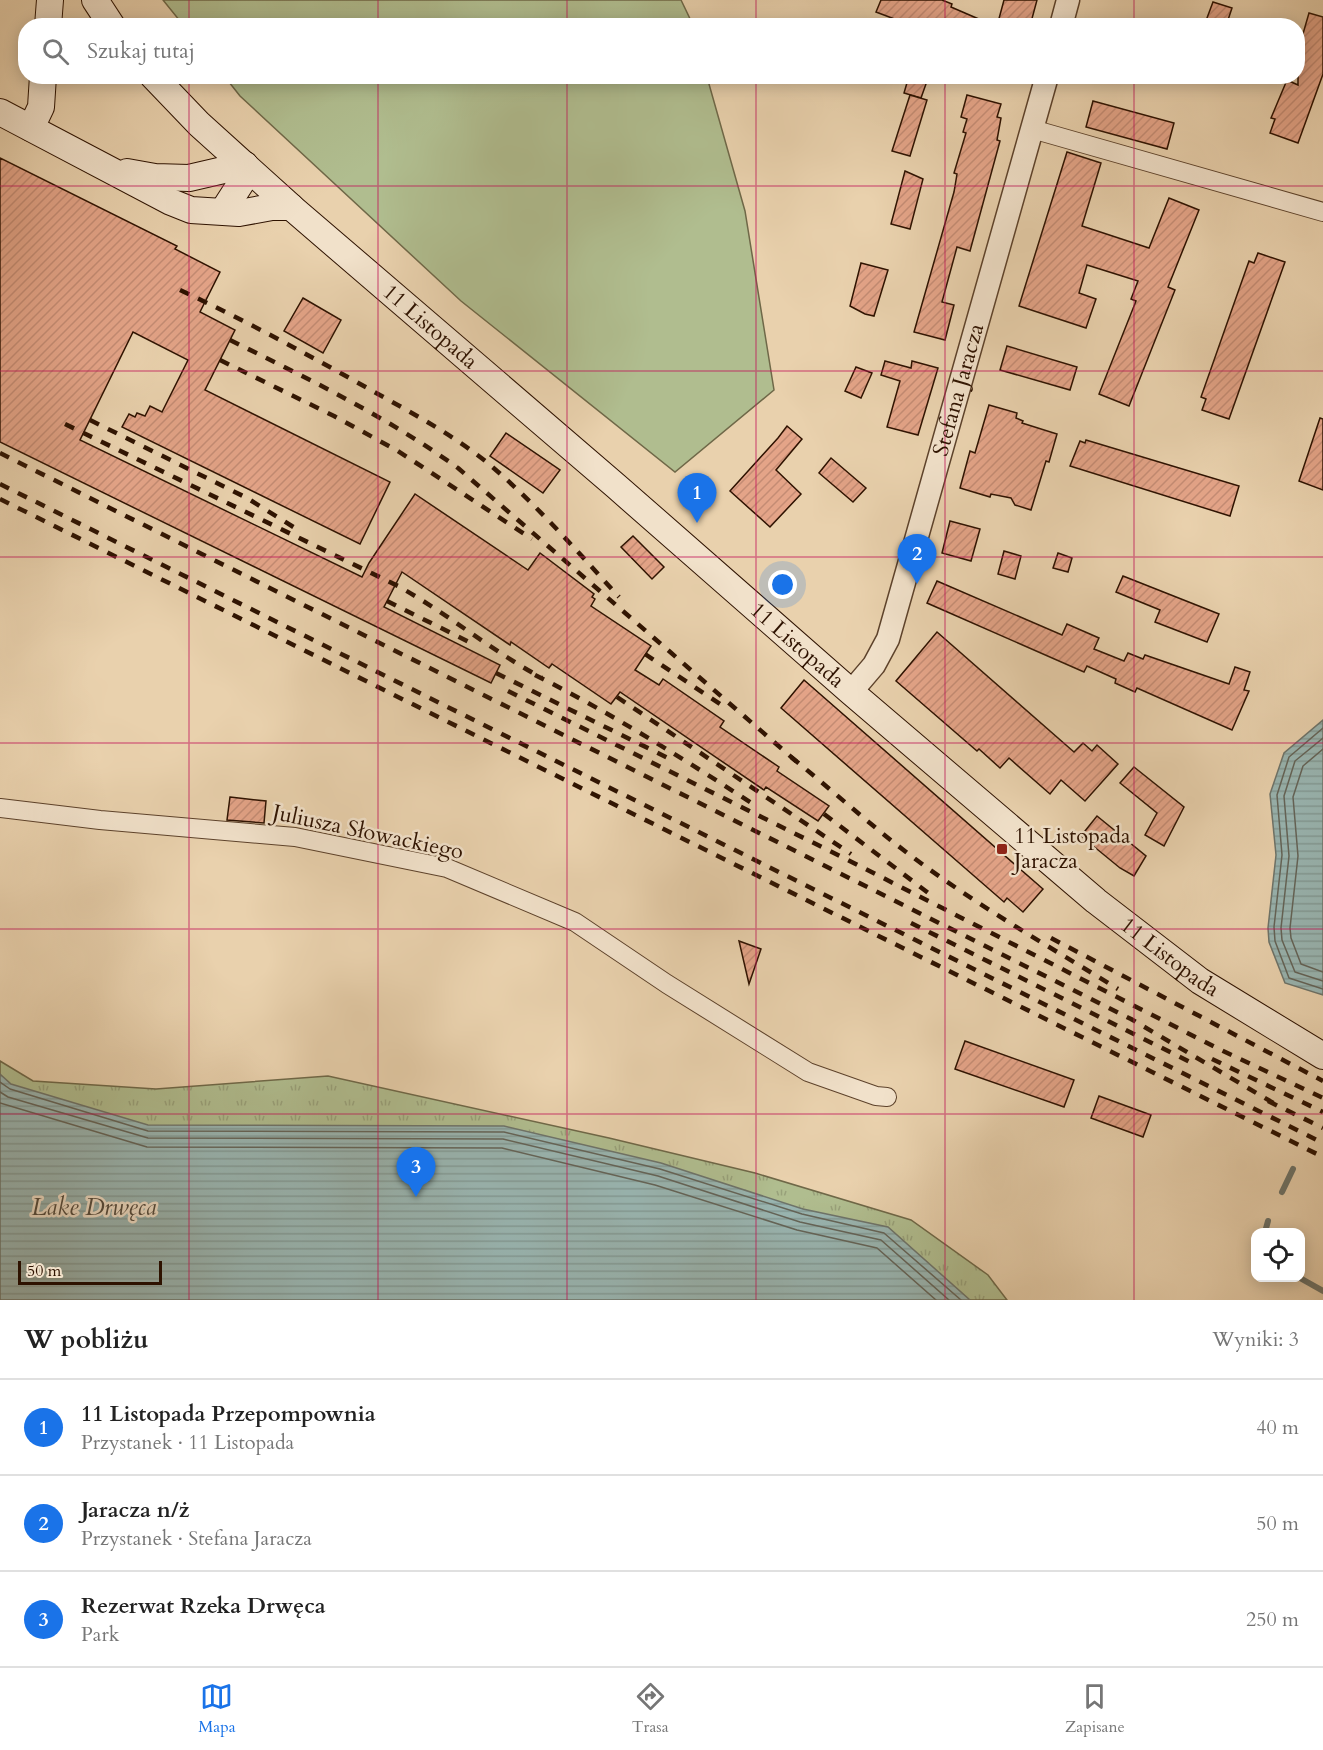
<!DOCTYPE html>
<html lang="pl">
<meta charset="utf-8">
<style>
:root{--surface:#fff;--page:#f6f6f6;--text:#222;--muted:#767676;--line:#e0e0e0;--accent:#1a73e8}
body{margin:0;font-family:Cardo,serif;background:var(--page);color:var(--text)}
.controls{position:absolute;right:18px;bottom:18px;display:grid;overflow:hidden;border-radius:12px;box-shadow:0 3px 15px #0003}
.controls button{width:54px;height:54px;display:grid;place-items:center;padding:0;border:0;border-bottom:2px solid var(--line);background:var(--surface);color:var(--text);font:30px sans-serif}
.scale{position:absolute;left:18px;bottom:15px;width:144px;box-sizing:border-box;padding-left:6px;border:3px solid #2e1200;border-top:0;font-size:16px;line-height:21px;white-space:nowrap;color:#2e1200;-webkit-text-stroke:4px #f1e1ca;paint-order:stroke}
.you{position:absolute;left:783px;top:585px;width:21px;height:21px;margin:-15px;border:4px solid #fff;border-radius:50%;background:#1a73e8;box-shadow:0 0 0 9px #1a73e833}
.badge{display:grid;place-items:center;width:39px;height:39px;border-radius:50%;background:var(--accent);color:#fff;font-size:20px;font-weight:700}
.pin{position:absolute;translate:-50% -50px;filter:drop-shadow(0 2px 3px #0008)}
.pin::after{content:'';position:absolute;top:32px;width:21px;height:18px;background:inherit;clip-path:polygon(0 0,100% 0,50% 100%)}
.list{margin:0;padding:0;list-style:none}
h2{display:flex;justify-content:space-between;align-items:center;height:78px;margin:0;padding:0 24px;font-size:26px}
h2 small{font-size:20px;font-weight:400;color:var(--muted)}
.list li{display:grid;grid-template-columns:39px 1fr auto;gap:18px;align-items:center;box-sizing:border-box;height:96px;padding:0 24px;border-top:2px solid var(--line)}
.list b{display:block;font-size:22px;white-space:nowrap}
.list p{margin:0;font-size:20px;white-space:nowrap;color:var(--muted)}
.list em{font-size:20px;font-style:normal;color:var(--muted)}
.icon{flex:none;width:33px;height:33px;fill:none;stroke:currentColor;stroke-width:2;stroke-linecap:round;stroke-linejoin:round}
.map{position:relative;flex:none;width:1323px;height:1300px;overflow:hidden}
.search{position:absolute;background:var(--surface);box-shadow:0 3px 15px #0003;left:18px;right:18px;top:18px;height:66px;display:flex;align-items:center;gap:15px;box-sizing:border-box;padding:0 21px;border-radius:24px;color:var(--muted);font-size:22px}
.sheet{height:366px;background:var(--surface)}
nav{display:flex;justify-content:space-around;align-items:center;box-sizing:border-box;height:84px;border-top:2px solid var(--line);background:var(--surface);font-size:16px;color:var(--muted)}
nav a{display:grid;justify-items:center;gap:3px}
nav .on{color:var(--accent)}
.map>svg:first-child{display:block}
</style>
<div class="map">
<svg width="1323" height="1300" viewBox="0 0 1323 1300">
<defs>
<pattern id="park-tufts" width="24" height="20" patternUnits="userSpaceOnUse" patternTransform="scale(1.5)"><rect width="24" height="20" fill="#b0bd8f"/><path d="M3 7l-1-3M5 7V3M7 7l1-3M15 17l-1-3M17 17v-4M19 17l1-3" fill="none" stroke="#98a17a"/></pattern>
<pattern id="water-rules" width="6" height="5" patternUnits="userSpaceOnUse" patternTransform="scale(1.5)"><rect width="6" height="5" fill="#99b5b1"/><path d="M0 2.5h6" fill="none" stroke="#849b96"/></pattern>
<pattern id="building-hatch" width="6" height="6" patternUnits="userSpaceOnUse" patternTransform="scale(1.5)"><rect width="6" height="6" fill="#e4a488"/><path d="M-1 1l2-2M0 6l6-6M5 7l2-2" fill="none" stroke="#c48c74"/></pattern>
</defs>
<rect width="100%" height="100%" fill="#e9d1ad"/>
<filter id="stains"><feTurbulence type="fractalNoise" baseFrequency=".00333" numOctaves="4"/><feColorMatrix values="0 0 0 0 .2 0 0 0 0 .09 0 0 0 0 .02 0 0 0 .5 -.17"/></filter>
<radialGradient id="worn" r=".72"><stop offset=".6" stop-color="#630" stop-opacity="0"/><stop offset="1" stop-color="#630" stop-opacity=".3"/></radialGradient>
<g fill="#b0bd8f" stroke="#6f6848" stroke-width="1.5">
<path d="M163 0H681L693 25 184 26Z"/>
<path d="M225 77H707L745 211 774 390 675 472 461 301 240 96Z"/>
</g>
<path fill="url(#park-tufts)" stroke="#6f6848" stroke-width="1.5" d="M0 1061 33 1081 156 1089 328 1076 609 1138 755 1173 911 1220 988 1275 1007 1300H0Z"/>
<g fill="url(#water-rules)" stroke="#6e746a" stroke-width="1.5">
<path d="M1323 720V995L1285 983 1269 942 1268 928 1276 855 1270 794 1284 753Z"/>
<path d="M0 1074 11 1084 148 1125 504 1126 661 1163 803 1209 888 1227 970 1300H0Z"/>
</g>
<g fill="none" stroke-linecap="round" stroke-linejoin="round">
<g stroke="#646458" stroke-width="1.5">
<path d="M1323 728 1289 757 1277 795 1282 855 1274 927 1275 941 1289 978 1323 989"/>
<path d="M1323 738 1295 761 1284 796 1289 856 1281 928 1282 940 1295 972 1323 981"/>
<path d="M1323 749 1303 766 1293 797 1298 856 1290 928 1291 938 1301 964 1323 972"/>
<path d="M0 1082 10 1089 148 1131 504 1132 660 1169 802 1214 884 1233 961 1300"/>
<path d="M0 1092 8 1097 148 1138 503 1139 658 1176 800 1222 881 1240 949 1300"/>
<path d="M0 1103 147 1147 502 1148 655 1185 797 1230 877 1248 936 1300"/>
</g>
<g stroke="#6e746a" stroke-width="6">
<path d="M1282 1192 1293 1169"/>
<path d="M1265 1232 1268 1221"/>
<path d="M1300 1278 1323 1291"/>
</g>
</g>
<g fill="url(#building-hatch)" stroke="#2e1200" stroke-width="1.5">
<path d="M881 0H942L952 4 951 7 995 26H913L876 12Z"/>
<path d="M1004 0H1037L1030 26H997Z"/>
<path d="M1213 2 1232 8 1226 26H1204Z"/>
<path d="M1309 13 1323 17V74L1298 143 1270 133 1275 119 1271 118 1287 80 1298 85V51Z"/>
<path d="M909 76 927 81 921 98 904 93Z"/>
<path d="M910 95 927 100 910 156 892 151Z"/>
<path d="M967 95 1001 104 997 117 1001 118 997 140 1000 141 970 251 957 247 942 302 954 305 945 340 914 332 954 192 957 174 954 173 966 133 963 132 967 119 961 117Z"/>
<path d="M1093 101 1174 123 1167 149 1086 127Z"/>
<path d="M1067 152 1101 163 1082 226 1149 248 1169 198 1199 210 1168 287 1175 290 1129 406 1099 394 1136 301 1131 299 1138 281 1087 265 1079 293 1096 299 1086 328 1019 306Z"/>
<path d="M0 158 177 246 175 249 220 272 200 312 235 330 205 390 390 482 360 544 122 427 129 414 135 417 137 413 145 416 150 406 162 412 188 360 133 332 80 440 362 577 369 563 415 494 528 570 540 553 594 594 592 597 595 599 591 606 651 646 635 670 659 685 663 679 724 721 720 727 779 767 777 771 829 806 818 821 766 787 764 790 620 692 611 704 552 664 549 668 511 642 510 645 402 572 384 607 500 665 491 683 0 442Z"/>
<path d="M905 171 923 179 910 229 891 224Z"/>
<path d="M1258 253 1285 262 1229 419 1202 410 1206 399 1201 397 1249 261 1254 263Z"/>
<path d="M861 263 888 270 874 316 865 314 850 306Z"/>
<path d="M303 298 341 320 323 353 284 331Z"/>
<path d="M1007 346 1077 367 1070 390 1000 370Z"/>
<path d="M885 361 911 368 912 361 938 368 918 435 887 427 900 381 881 375Z"/>
<path d="M856 367 872 373 861 398 845 391Z"/>
<path d="M989 405 1017 413 1016 418 1023 421 1022 423 1057 434 1049 462 1046 461 1031 510 1015 505 1011 498 991 494 990 497 960 488 970 451 975 453Z"/>
<path d="M1320 418 1323 419V490L1299 481Z"/>
<path d="M787 426 802 439 776 470 801 494 770 527 730 491 778 438Z"/>
<path d="M506 433 560 470 543 493 490 456Z"/>
<path d="M1086 440 1239 486 1230 516 1070 466 1080 441 1085 443Z"/>
<path d="M831 458 866 488 853 502 819 473Z"/>
<path d="M950 521 980 529 971 561 942 553Z"/>
<path d="M633 536 664 567 652 579 621 547Z"/>
<path d="M1004 551 1021 556 1015 579 998 574Z"/>
<path d="M1058 553 1072 558 1068 572 1053 568Z"/>
<path d="M1123 576 1219 614 1207 642 1155 622 1160 610 1116 592Z"/>
<path d="M937 581 1062 635 1067 624 1099 638 1094 649 1124 661 1128 653 1143 659 1145 655 1229 684 1235 667 1250 672 1244 690 1249 691 1232 730 1137 688 1135 692 1115 683 1116 679 1087 666 1084 672 927 603Z"/>
<path d="M937 632 1074 752 1083 743 1092 751 1097 745 1118 764 1085 801 1061 780 1050 794 1009 758 1000 768 979 749 977 751 896 681Z"/>
<path d="M804 680 1043 889 1023 912 1007 898 1004 902 781 708Z"/>
<path d="M1134 767 1184 807 1164 846 1145 835 1157 813 1120 783Z"/>
<path d="M230 797 266 801 264 823 227 820Z"/>
<path d="M1097 816 1146 856 1134 876 1120 868 1081 836Z"/>
<path d="M739 941 761 949 749 984Z"/>
<path d="M965 1041 1074 1080 1064 1107 955 1069Z"/>
<path d="M1099 1096 1151 1115 1143 1137 1091 1118Z"/>
</g>
<g fill="none" stroke-linecap="round" stroke-linejoin="round">
<g stroke="#5d422b" stroke-width="20">
<g id="minor">
<path d="M1032 129 1323 212"/>
<path d="M0 808 100 820 295 837 447 868 575 922 667 984 808 1072 876 1096 887 1097"/>
</g>
</g>
<g stroke="#5d422b" stroke-width="25">
<g id="tertiary">
<path d="M1061 26 1068 0"/>
<path id="s1" d="M851 692 874 665 888 639 1047 76"/>
</g>
</g>
<g stroke="#2e1200" stroke-width="28">
<g id="secondary">
<path d="M95 0 112 26"/>
<path d="M48 26 50 0"/>
<path id="s2" d="M153 76 199 124 291 207 616 486 851 692 1096 901 1200 981 1323 1056"/>
<path d="M0 112 171 202 191 210 239 213 272 207H291"/>
<path d="M31 128 41 107 43 76"/>
<path d="M127 172 155 177 189 178 245 165"/>
<path d="M223 211 241 183 245 165"/>
</g>
</g>
<use href="#minor" stroke="#f1e1ca" stroke-width="18"/>
<use href="#tertiary" stroke="#f1e1ca" stroke-width="22"/>
<use href="#secondary" stroke="#f1e1ca" stroke-width="26"/>
<g stroke="#2e1200" stroke-width="4.5" stroke-dasharray="10 10" stroke-linecap="butt">
<path d="M180 290C244 320 307 354 369 389 410 412 452 434 489 464 536 504 578 552 619 597"/>
<path d="M230 340C309 379 387 417 458 468L797 762"/>
<path d="M220 360 334 416 398 451 532 539"/>
<path d="M90 420 247 498 295 528"/>
<path d="M65 424 398 586C448 614 492 651 542 678"/>
<path d="M0 453 1131 1019 1275 1104"/>
<path d="M0 484 1323 1143"/>
<path d="M0 499 1323 1157"/>
<path d="M387 601 473 644"/>
<path d="M645 654 726 708"/>
<path d="M496 673 668 758"/>
<path d="M535 675C611 713 682 758 753 804"/>
<path d="M508 691 840 856 1219 1049 1323 1098"/>
<path d="M617 697 851 854"/>
<path d="M791 757C837 794 881 835 929 869 990 913 1055 950 1118 989"/>
<path d="M824 814 931 895"/>
<path d="M911 923 1190 1062"/>
<path d="M1051 938 1323 1081"/>
<path d="M1212 1059 1323 1112"/>
<path d="M1268 1101 1323 1128"/>
</g>
</g>
<path fill="none" stroke="#c2185b" stroke-width="1.5" stroke-opacity="0.55" d="M189 0V26M378 0V26M567 0V26M756 0V26M945 0V26M1134 0V26M189 76V1300M378 76V1300M567 76V1300M756 76V1300M945 76V1300M1134 76V1300M0 186H1323M0 371H1323M0 557H1323M0 743H1323M0 929H1323M0 1114H1323"/>
<rect fill="#8f2418" stroke="#f1e1ca" stroke-width="2" x="996" y="843" width="12" height="12" rx="3"/>
<g text-anchor="middle" dominant-baseline="central" stroke-width="5" stroke-linejoin="round" paint-order="stroke">
<g font-size="22" fill="#2e1200" stroke="#f1e1ca">
<text stroke="none"><textPath href="#s2" startOffset="374">11 Listopada</textPath></text>
<text stroke="none"><textPath href="#s1" startOffset="324">Stefana Jaracza</textPath></text>
<text stroke="none"><textPath href="#s2" startOffset="860">11 Listopada</textPath></text>
<text transform="translate(368 832) rotate(12)">Juliusza Słowackiego</text>
<text stroke="none"><textPath href="#s2" startOffset="1346">11 Listopada</textPath></text>
</g>
<g font-size="22" fill="#2e1200" stroke="#f1e1ca" text-anchor="start">
<text x="1014" y="836">11 Listopada<tspan x="1014" dy="25">Jaracza</tspan></text>
</g>
<g font-size="24" font-style="italic" fill="#534b3e" stroke="#f1e1ca">
<text x="94" y="1207">Lake Drwęca</text>
</g>
</g>
<rect width="100%" height="100%" filter="url(#stains)"/>
<rect width="100%" height="100%" fill="url(#worn)"/>
</svg>
<div class="controls">
<button><svg class="icon" aria-label="locate" viewBox="0 0 24 24"><circle cx="12" cy="12" r="6"/><path d="M12 2v4M12 18v4M2 12h4M18 12h4"/></svg></button>
</div>
<div class="scale">50 m</div>
<div class="you"></div>
<div class="pin badge" style="left:697px;top:523px">1</div>
<div class="pin badge" style="left:917px;top:584px">2</div>
<div class="pin badge" style="left:416px;top:1197px">3</div>
<div class="search"><svg class="icon" aria-label="search" viewBox="0 0 24 24"><circle cx="10" cy="10" r="6"/><path d="M15 15l6 6"/></svg>Szukaj tutaj</div>
</div>
<section class="sheet">
<h2>W pobliżu<small>Wyniki: 3</small></h2>
<ul class="list">
<li><span class="badge">1</span><div><b>11 Listopada Przepompownia</b><p>Przystanek · 11 Listopada</p></div><em>40 m</em></li>
<li><span class="badge">2</span><div><b>Jaracza n/ż</b><p>Przystanek · Stefana Jaracza</p></div><em>50 m</em></li>
<li><span class="badge">3</span><div><b>Rezerwat Rzeka Drwęca</b><p>Park</p></div><em>250 m</em></li>
</ul>
</section>
<nav>
<a class="on"><svg class="icon" aria-label="map" viewBox="0 0 24 24"><path d="M3 6l6-2 6 2 6-2v14l-6 2-6-2-6 2zM9 4v14M15 6v14"/></svg>Mapa</a>
<a><svg class="icon" aria-label="directions" viewBox="0 0 24 24"><path d="M12 3l9 9-9 9-9-9zM9 14v-3h6M13 9l2 2-2 2"/></svg>Trasa</a>
<a><svg class="icon" aria-label="saved" viewBox="0 0 24 24"><path d="M7 4h10v16l-5-4-5 4z"/></svg>Zapisane</a>
</nav>
